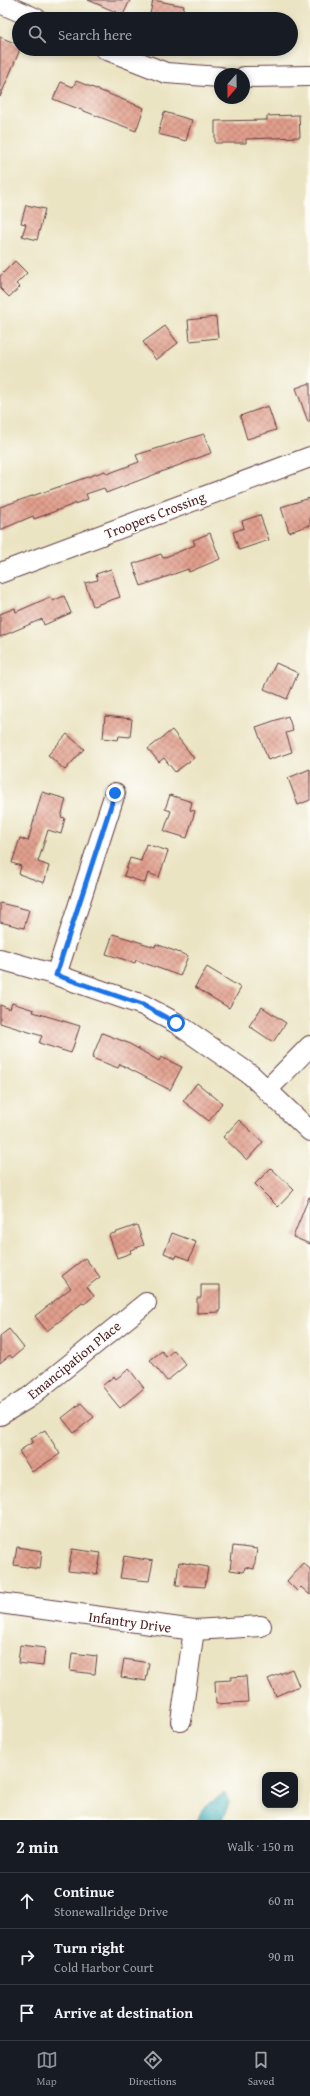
<!DOCTYPE html>
<meta charset="utf-8">
<style>
:root{--surface:#171b24;--page:#20242c;--text:#f1f3f6;--muted:#9ea1a6;--line:#363941;--accent:#8c9099}
body{margin:0;font-family:"Gentium Book Plus",serif;background:var(--page);color:var(--text)}
.controls{position:absolute;right:12px;bottom:12px;display:grid;overflow:hidden;border-radius:8px;box-shadow:0 2px 6px #0003}
.controls button{width:36px;height:36px;display:grid;place-items:center;padding:0;border:0;border-bottom:1px solid var(--line);background:var(--surface);color:var(--text);font:20px sans-serif}
.compass{position:absolute;left:214px;top:68px;width:36px;height:36px;border-radius:50%;background:var(--surface);box-shadow:0 2px 6px #0003;rotate:200deg}
.stop{position:absolute;width:12px;height:12px;margin:-9px;border:3px solid #1a73e8;border-radius:50%;background:#fff}
.stop.end{background:#1a73e8;border-color:#fff;box-shadow:0 1px 4px #0008}
.list{margin:0;padding:0;list-style:none}
h2{display:flex;justify-content:space-between;align-items:center;height:52px;margin:0;padding:0 16px;font-size:17px}
h2 small{font-size:13px;font-weight:400;color:var(--muted)}
.list li{display:grid;grid-template-columns:26px 1fr auto;gap:12px;align-items:center;box-sizing:border-box;height:56px;padding:0 16px;border-top:1px solid var(--line)}
.list b{display:block;font-size:15px;white-space:nowrap}
.list p{margin:0;font-size:13px;white-space:nowrap;color:var(--muted)}
.list em{font-size:13px;font-style:normal;color:var(--muted)}
.icon{flex:none;width:22px;height:22px;fill:none;stroke:currentColor;stroke-width:2;stroke-linecap:round;stroke-linejoin:round}
.map{position:relative;flex:none;width:310px;height:1820px;overflow:hidden}
.search{position:absolute;background:var(--surface);box-shadow:0 2px 6px #0003;left:12px;right:12px;top:12px;height:44px;display:flex;align-items:center;gap:10px;box-sizing:border-box;padding:0 14px;border-radius:22px;color:var(--muted);font-size:15px}
.sheet{height:220px;background:var(--surface)}
nav{display:flex;justify-content:space-around;align-items:center;box-sizing:border-box;height:56px;border-top:1px solid var(--line);background:var(--surface);font-size:11px;color:var(--muted)}
nav a{display:grid;justify-items:center;gap:2px}
nav .on{color:var(--accent)}
.map>svg:first-child{display:block}
</style>
<div class="map">
<svg width="310" height="1820" viewBox="0 0 310 1820">
<defs>
<pattern id="water-ripples" width="26" height="14" patternUnits="userSpaceOnUse"><rect width="26" height="14" fill="#3dadb8"/><path d="M2 4q2-2 4 0t4 0M15 11q2-2 4 0t4 0" fill="none" stroke="#358c96"/></pattern>
<pattern id="building-cross-hatch" width="8" height="8" patternUnits="userSpaceOnUse"><rect width="8" height="8" fill="#e19f8c"/><path d="M0 0l8 8M0 8l8-8" fill="none" stroke="#b88173"/></pattern>
</defs>
<rect width="100%" height="100%" fill="#fdfcf7"/>
<filter id="ink" filterUnits="userSpaceOnUse"><feTurbulence type="fractalNoise" baseFrequency=".025" numOctaves="2"/><feDisplacementMap in="SourceGraphic" scale="8" xChannelSelector="R" yChannelSelector="G"/><feConvolveMatrix kernelMatrix="1 2 1 2 8 2 1 2 1" color-interpolation-filters="sRGB"/></filter>
<filter id="wash" filterUnits="userSpaceOnUse"><feTurbulence type="fractalNoise" baseFrequency=".012" numOctaves="4" result="noise"/><feDisplacementMap in="SourceGraphic" scale="16" xChannelSelector="R" yChannelSelector="G"/><feGaussianBlur stdDeviation="0.9" result="paint"/><feColorMatrix in="noise" values="0 0 0 0 0 0 0 0 0 0 0 0 0 0 0 0 0 1.4 0 .05"/><feComposite in="paint" operator="in"/></filter>
<g filter="url(#wash)">
<rect width="100%" height="100%" fill="#ebe4c3"/>
<path fill="url(#water-ripples)" stroke="#446672" d="M225 1793 230 1801 222 1820H197L203 1808Z"/>
<g id="blocks">
<g fill="url(#building-cross-hatch)">
<path d="M88 0H130L123 15Z"/>
<path d="M153 0 184 6 181 19H149Z"/>
<path d="M0 37 19 45V52L0 97Z"/>
<path d="M76 81 144 108 136 131 53 99 61 82 73 87Z"/>
<path d="M164 112 192 120 186 141 158 134Z"/>
<path d="M299 115 300 137 246 139V143H215V121L267 120V116Z"/>
<path d="M26 205 45 209 37 240 22 236 26 224 21 223Z"/>
<path d="M15 261 27 273 16 284 20 287 9 297 0 288V276Z"/>
<path d="M216 317 218 338 190 341 188 320Z"/>
<path d="M165 326 178 343 156 360 143 342Z"/>
<path d="M310 383V422H308L296 388Z"/>
<path d="M268 406 276 430 247 439 240 416Z"/>
<path d="M204 434 211 453 106 493 104 488 86 494 88 499 34 519 33 516 0 530V507L105 471 107 474 139 462 136 455Z"/>
<path d="M310 498V525L289 532 281 507Z"/>
<path d="M260 515 269 540 239 550 233 532 244 528 242 521Z"/>
<path d="M210 533 220 559 189 572 188 569 141 586 133 564 161 554 163 558 195 545 193 540Z"/>
<path d="M111 569 120 597 93 606 85 583 98 580 96 574Z"/>
<path d="M64 596 71 613 44 625 42 619 0 637V614L15 608 16 612 50 597 53 601Z"/>
<path d="M276 663 298 673 287 699 264 689Z"/>
<path d="M105 716 132 719 130 737 119 736 118 740 103 738Z"/>
<path d="M288 716 293 731 286 733 292 752 268 760 256 727Z"/>
<path d="M172 730 194 758 175 772 164 758 159 762 148 749Z"/>
<path d="M67 734 84 749 65 770 48 755Z"/>
<path d="M310 769V800L298 805 288 778Z"/>
<path d="M42 792 66 799 61 817 65 818 61 834 48 830 38 862 49 866 44 883 19 874 21 866 12 863 20 838 28 841Z"/>
<path d="M170 795 192 802 190 810 195 811 187 838 164 831 171 811 165 809Z"/>
<path d="M146 844 168 851 159 877 148 873 145 883 124 876 130 858 141 861Z"/>
<path d="M0 903 29 910 24 928 0 922Z"/>
<path d="M113 934 155 947 156 944 188 956 180 976 136 960 135 963 106 954Z"/>
<path d="M207 967 241 988 229 1008 195 987Z"/>
<path d="M12 1003 34 1010 33 1012 80 1026 71 1053 39 1043 42 1036 0 1023V1005L10 1009Z"/>
<path d="M262 1007 286 1023 273 1042 249 1026Z"/>
<path d="M102 1033 128 1043 159 1061 161 1057 182 1067 170 1090 120 1064 118 1068 92 1058Z"/>
<path d="M197 1083 222 1103 209 1121 183 1101Z"/>
<path d="M239 1120 263 1142 247 1160 223 1137Z"/>
<path d="M271 1168 294 1190 278 1207 255 1184Z"/>
<path d="M309 1197H310V1244L293 1237Z"/>
<path d="M137 1225 144 1245 130 1250 131 1253 117 1258 109 1235Z"/>
<path d="M172 1233 196 1242 189 1260 177 1255 176 1258 164 1253Z"/>
<path d="M85 1258 100 1277 87 1287 94 1296 84 1304 82 1303 47 1331 35 1316 71 1288 62 1276Z"/>
<path d="M201 1285H220V1312L197 1313V1298H201Z"/>
<path d="M9 1329 24 1348 12 1358 10 1355 0 1363V1336Z"/>
<path d="M174 1350 186 1365 167 1381 150 1360 162 1351 166 1357Z"/>
<path d="M129 1369 144 1388 120 1408 102 1386 114 1376 116 1379Z"/>
<path d="M81 1403 94 1417 74 1433 62 1418Z"/>
<path d="M45 1430 60 1454 32 1472 19 1451 33 1442 31 1438Z"/>
<path d="M233 1546 257 1549 254 1569 245 1567 244 1572 230 1570Z"/>
<path d="M17 1547 42 1551 40 1569 14 1565Z"/>
<path d="M72 1549 101 1553 97 1574 68 1571Z"/>
<path d="M124 1556 153 1561 149 1581 120 1578Z"/>
<path d="M179 1562 208 1567 205 1587 176 1585Z"/>
<path d="M303 1563 310 1569V1595L301 1587 297 1591 287 1581Z"/>
<path d="M20 1645 45 1648 43 1666 18 1663Z"/>
<path d="M72 1653 97 1656 95 1674 70 1671Z"/>
<path d="M124 1659 149 1663 146 1681 121 1677Z"/>
<path d="M292 1669 299 1686 276 1696 268 1679Z"/>
<path d="M246 1676 248 1702 216 1704 215 1681 231 1680V1677Z"/>
</g>
</g>
</g>
<g filter="url(#ink)">
<use href="#blocks" fill-opacity="0" stroke="#623d42" stroke-width="1"/>
<g fill="none" stroke-linecap="round" stroke-linejoin="round">
<g stroke="#623d42" stroke-width="22">
<g id="minor">
<path d="M0 3 37 19"/>
<path d="M105 49 166 73 220 77"/>
<path d="M244 77 310 76"/>
<path d="M0 573 310 457"/>
<path d="M0 959 56 975 143 1005 176 1023 251 1075 310 1131"/>
<path d="M56 975 115 793"/>
<path d="M268 1089 310 1046"/>
<path d="M0 1415 28 1398 146 1303"/>
<path d="M0 1603 194 1630 261 1626"/>
<path d="M181 1721 194 1630"/>
</g>
</g>
<use href="#minor" stroke="#fff" stroke-width="20"/>
</g>
</g>
<g fill="none" stroke-linecap="round" stroke-linejoin="round" filter="url(#ink)">
<path stroke="#1a73e8" stroke-width="5" d="M115 793 56 975 143 1005 176 1023"/>
</g>
<g text-anchor="middle" dominant-baseline="central" stroke-width="3" stroke-linejoin="round" paint-order="stroke">
<g font-size="14" fill="#4a1f2b" stroke="#fdfcf7">
<text transform="translate(155 515) rotate(-21)">Troopers Crossing</text>
<text transform="translate(74 1360) rotate(-39)">Emancipation Place</text>
<text transform="translate(130 1622) rotate(8)">Infantry Drive</text>
</g>
</g>
</svg>
<div class="controls">
<button><svg class="icon" aria-label="layers" viewBox="0 0 24 24"><path d="M12 4l9 5-9 5-9-5zM3 14l9 5 9-5"/></svg></button>
</div>
<svg class="compass" viewBox="-18 -18 36 36"><path d="M0-13l5 13h-10z" fill="#e53935"/><path d="M0 13l5-13h-10z" fill="#9ea1a6"/></svg>
<div class="stop" style="left:176px;top:1023px"></div>
<div class="stop end" style="left:115px;top:793px"></div>
<div class="search"><svg class="icon" aria-label="search" viewBox="0 0 24 24"><circle cx="10" cy="10" r="6"/><path d="M15 15l6 6"/></svg>Search here</div>
</div>
<section class="sheet">
<h2>2 min<small>Walk · 150 m</small></h2>
<ul class="list">
<li><svg class="icon" aria-label="ahead" viewBox="0 0 24 24"><path d="M12 20V5M6 11l6-6 6 6"/></svg><div><b>Continue</b><p>Stonewallridge Drive</p></div><em>60 m</em></li>
<li><svg class="icon" aria-label="right" viewBox="0 0 24 24"><path d="M7 20v-9h11M14 6l5 5-5 5"/></svg><div><b>Turn right</b><p>Cold Harbor Court</p></div><em>90 m</em></li>
<li><svg class="icon" aria-label="arrive" viewBox="0 0 24 24"><path d="M6 21V4h12l-3 4 3 4H6"/></svg><div><b>Arrive at destination</b></div></li>
</ul>
</section>
<nav>
<a class="on"><svg class="icon" aria-label="map" viewBox="0 0 24 24"><path d="M3 6l6-2 6 2 6-2v14l-6 2-6-2-6 2zM9 4v14M15 6v14"/></svg>Map</a>
<a><svg class="icon" aria-label="directions" viewBox="0 0 24 24"><path d="M12 3l9 9-9 9-9-9zM9 14v-3h6M13 9l2 2-2 2"/></svg>Directions</a>
<a><svg class="icon" aria-label="saved" viewBox="0 0 24 24"><path d="M7 4h10v16l-5-4-5 4z"/></svg>Saved</a>
</nav>
